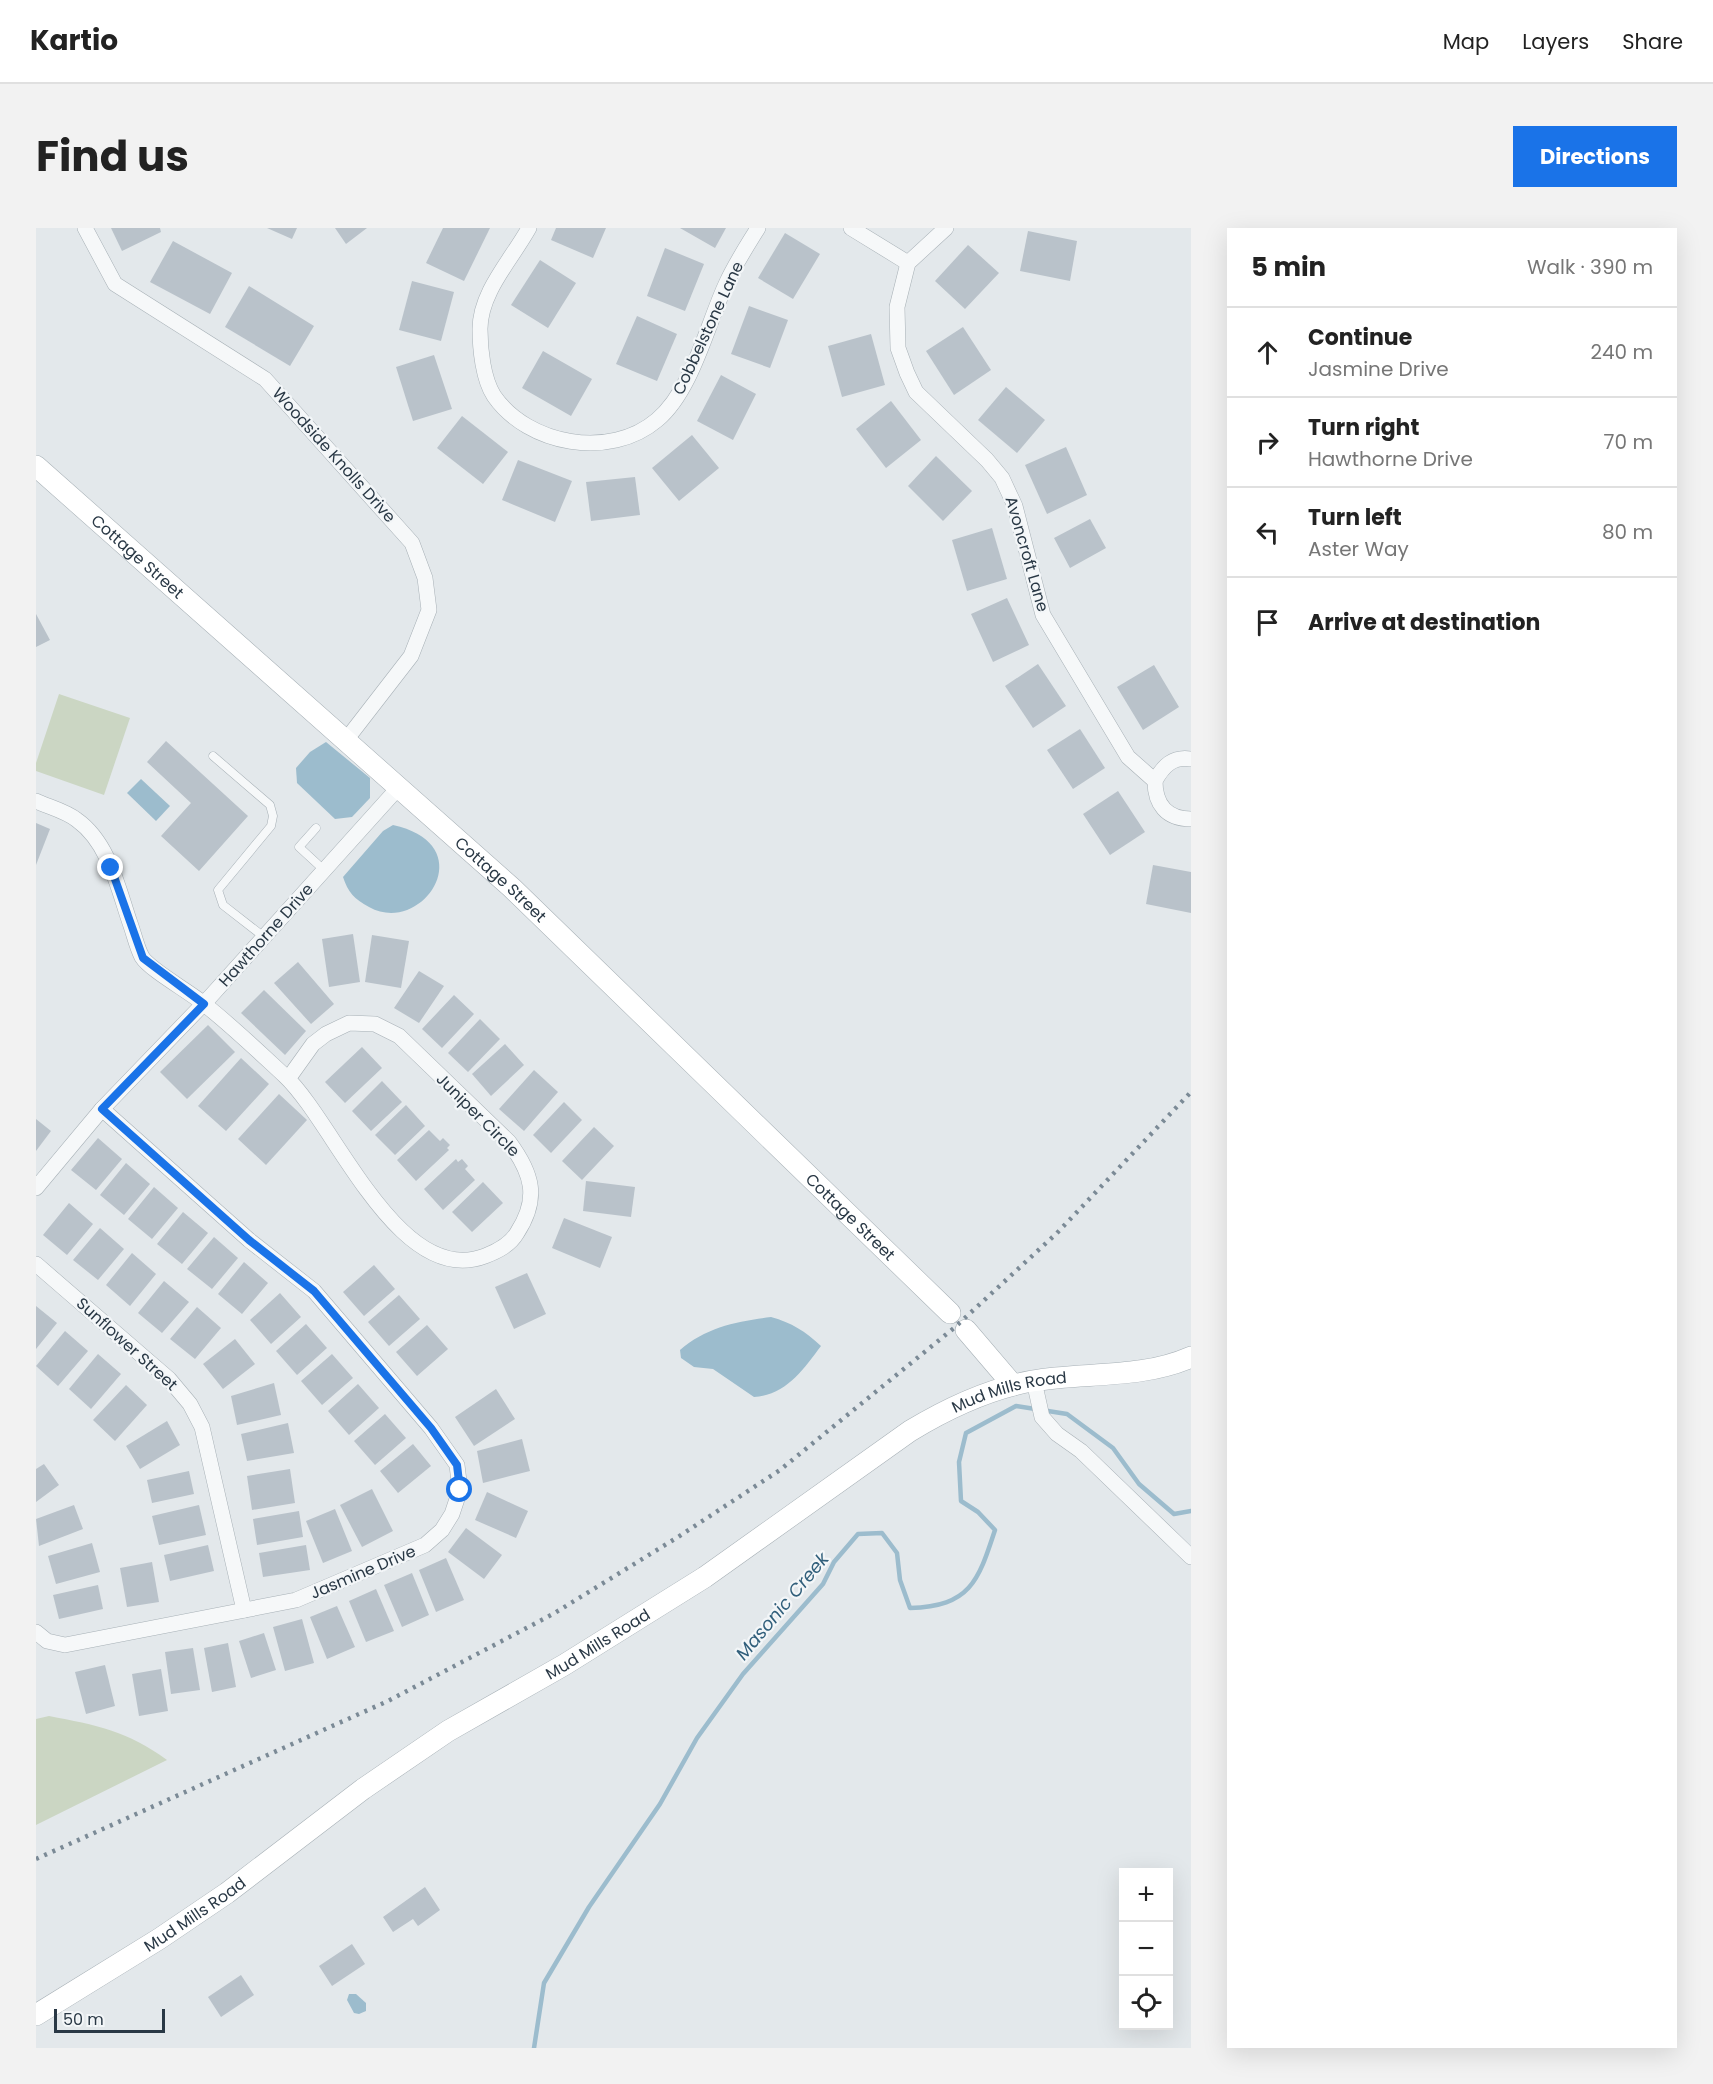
<!DOCTYPE html>
<meta charset="utf-8">
<style>
:root{--surface:#fff;--page:#f2f2f2;--text:#222;--muted:#767676;--line:#e0e0e0;--accent:#1a73e8}
body{margin:0;font-family:Poppins,sans-serif;background:var(--page);color:var(--text)}
.controls{position:absolute;right:18px;bottom:18px;display:grid;overflow:hidden;border-radius:0px;box-shadow:0 6px 24px #0002}
.controls button{width:54px;height:54px;display:grid;place-items:center;padding:0;border:0;border-bottom:2px solid var(--line);background:var(--surface);color:var(--text);font:30px sans-serif}
.scale{position:absolute;left:18px;bottom:15px;width:111px;box-sizing:border-box;padding-left:6px;border:3px solid #293845;border-top:0;font-size:16px;line-height:21px;white-space:nowrap;color:#293845;-webkit-text-stroke:4px #f3f6f8;paint-order:stroke}
.stop{position:absolute;width:18px;height:18px;margin:-14px;border:4px solid #1a73e8;border-radius:50%;background:#fff}
.stop.end{background:#1a73e8;border-color:#fff;box-shadow:0 2px 6px #0008}
.list{margin:0;padding:0;list-style:none}
h2{display:flex;justify-content:space-between;align-items:center;height:78px;margin:0;padding:0 24px;font-size:26px}
h2 small{font-size:20px;font-weight:400;color:var(--muted)}
.list li{display:grid;grid-template-columns:39px 1fr auto;gap:18px;align-items:center;box-sizing:border-box;height:90px;padding:0 24px;border-top:2px solid var(--line)}
.list b{display:block;font-size:22px;white-space:nowrap}
.list p{margin:0;font-size:20px;white-space:nowrap;color:var(--muted)}
.list em{font-size:20px;font-style:normal;color:var(--muted)}
.icon{flex:none;width:33px;height:33px;fill:none;stroke:currentColor;stroke-width:2;stroke-linecap:round;stroke-linejoin:round}
.map{position:relative;flex:none;width:1155px;height:1820px;overflow:hidden;border-radius:0px}
header{display:flex;align-items:center;gap:36px;box-sizing:border-box;height:84px;padding:0 30px;background:var(--surface);border-bottom:2px solid var(--line)}
header strong{font-size:28px}
nav{display:flex;gap:33px;margin-inline-start:auto;font-size:21px}
.intro{display:flex;align-items:center;justify-content:space-between;box-sizing:border-box;height:144px;padding:0 36px}
h1{margin:0;font-size:42px}
.button{padding:15px 27px;border-radius:0px;background:var(--accent);color:#fff;font-size:21px;font-weight:700}
main{display:flex;gap:36px;padding:0 36px}
aside{flex:1;background:var(--surface);border-radius:0px;box-shadow:0 6px 24px #0002}
.map>svg:first-child{display:block}
</style>
<header>
<strong>Kartio</strong>
<nav><a>Map</a><a>Layers</a><a>Share</a></nav>
</header>
<div class="intro"><h1>Find us</h1><a class="button">Directions</a></div>
<main>
<div class="map">
<svg width="1155" height="1820" viewBox="0 0 1155 1820">
<rect width="100%" height="100%" fill="#e3e8eb"/>
<g fill="#cbd6c3">
<path d="M23 466 94 490 68 567 0 543V535Z"/>
<path d="M13 1488C60 1497 92 1503 131 1532L0 1597V1491Z"/>
</g>
<g fill="#9cbccd">
<path d="M290 514 334 550V570L316 589 299 591 261 555 260 540 274 524Z"/>
<path d="M105 551 134 578 120 593 91 565Z"/>
<path d="M357 597C448 617 386 709 333 679 318 671 312 664 307 649L347 603Z"/>
<path d="M735 1089C756 1095 769 1103 785 1118 767 1142 750 1167 718 1169L677 1141 658 1139 645 1130 644 1122C670 1099 702 1093 735 1089Z"/>
<path d="M313 1766H320L330 1775V1783L323 1786 318 1785 311 1772Z"/>
</g>
<g fill="none" stroke-linecap="round" stroke-linejoin="round">
<path stroke="#9cbccd" stroke-width="4.5" d="M498 1820 508 1755 553 1679 624 1576 661 1510 707 1446 787 1356 798 1334 822 1306 846 1305 861 1325 864 1352 874 1380C934 1378 942 1354 959 1302L942 1284 925 1273 923 1234 930 1205 980 1178 1031 1186 1077 1220 1103 1256 1138 1286 1155 1283"/>
</g>
<g fill="#b9c2ca">
<path d="M75 0H124L125 4 86 23Z"/>
<path d="M231 0H261L256 11Z"/>
<path d="M299 0H331L310 16Z"/>
<path d="M407 0H454L428 53 390 35Z"/>
<path d="M520 0H570L557 30 515 12Z"/>
<path d="M644 0H690L679 20Z"/>
<path d="M992 3 1041 13 1034 53 984 43Z"/>
<path d="M749 5 784 26 757 71 722 50Z"/>
<path d="M137 13 196 45 174 86 114 54Z"/>
<path d="M932 17 963 45 929 81 899 53Z"/>
<path d="M629 20 668 36 649 83 611 68Z"/>
<path d="M504 32 540 55 512 100 475 77Z"/>
<path d="M376 53 418 64 405 113 363 102Z"/>
<path d="M213 58 278 98 254 138 189 99Z"/>
<path d="M713 78 752 92 734 140 695 126Z"/>
<path d="M601 88 641 106 621 153 580 136Z"/>
<path d="M927 99 955 142 918 167 890 123Z"/>
<path d="M835 106 849 157 806 169 792 118Z"/>
<path d="M507 123 556 151 535 188 486 160Z"/>
<path d="M398 127 416 181 377 193 360 139Z"/>
<path d="M685 147 720 166 697 212 661 193Z"/>
<path d="M970 159 1009 192 981 225 942 192Z"/>
<path d="M855 173 885 212 850 240 820 201Z"/>
<path d="M426 188 472 224 447 256 401 220Z"/>
<path d="M656 207 683 240 643 273 616 240Z"/>
<path d="M1030 219 1051 267 1011 286 989 237Z"/>
<path d="M900 228 936 263 907 293 872 258Z"/>
<path d="M482 232 536 253 519 294 466 272Z"/>
<path d="M599 249 604 287 555 293 550 254Z"/>
<path d="M1054 291 1070 320 1034 340 1018 310Z"/>
<path d="M956 300 971 351 931 363 916 312Z"/>
<path d="M971 370 993 417 957 434 935 386Z"/>
<path d="M0 386 14 412 0 419Z"/>
<path d="M1002 436 1030 478 997 500 969 458Z"/>
<path d="M1118 437 1143 479 1107 502 1081 459Z"/>
<path d="M1044 501 1069 540 1037 561 1011 522Z"/>
<path d="M130 513 212 588 163 643 125 608 155 575 111 534Z"/>
<path d="M1082 563 1109 604 1074 627 1047 586Z"/>
<path d="M0 595 14 601 0 637Z"/>
<path d="M1117 637 1155 644V685L1110 676Z"/>
<path d="M317 706 324 754 293 759 286 711Z"/>
<path d="M336 707 373 713 365 760 329 754Z"/>
<path d="M262 734 298 776 275 796 238 755Z"/>
<path d="M383 743 408 758 383 795 358 780Z"/>
<path d="M228 762 270 803 249 827 205 785Z"/>
<path d="M418 767 438 786 406 820 386 801Z"/>
<path d="M444 791 464 811 432 844 412 825Z"/>
<path d="M172 797 199 824 151 871 124 844Z"/>
<path d="M469 816 488 837 455 868 436 846Z"/>
<path d="M326 819 346 840 309 875 289 854Z"/>
<path d="M205 830 233 856 190 903 162 878Z"/>
<path d="M498 842 522 864 488 903 463 881Z"/>
<path d="M346 853 366 874 335 903 316 883Z"/>
<path d="M243 866 271 892 230 937 202 911Z"/>
<path d="M528 874 546 892 515 925 497 907Z"/>
<path d="M370 877 389 898 359 927 339 907Z"/>
<path d="M0 891 15 903 0 923Z"/>
<path d="M558 899 578 918 546 952 526 933Z"/>
<path d="M393 902 404 913 407 910 414 917 411 920 413 922 380 953 361 932Z"/>
<path d="M62 910 86 931 60 962 35 942Z"/>
<path d="M420 931 422 934 426 931 432 938 429 941 439 952 407 982 388 961Z"/>
<path d="M90 935 114 956 88 987 64 967Z"/>
<path d="M550 953 599 959 595 989 547 983Z"/>
<path d="M447 954 467 975 436 1004 416 984Z"/>
<path d="M118 959 142 980 116 1011 92 991Z"/>
<path d="M33 975 57 996 31 1027 7 1007Z"/>
<path d="M147 984 172 1005 146 1036 121 1016Z"/>
<path d="M528 990 576 1009 564 1040 516 1020Z"/>
<path d="M64 1000 88 1021 62 1052 37 1032Z"/>
<path d="M178 1009 202 1030 176 1061 151 1041Z"/>
<path d="M96 1025 120 1046 94 1078 70 1057Z"/>
<path d="M208 1034 232 1055 206 1086 182 1066Z"/>
<path d="M338 1037 359 1061 328 1088 307 1064Z"/>
<path d="M491 1045 510 1086 478 1101 459 1059Z"/>
<path d="M128 1053 153 1074 126 1105 102 1085Z"/>
<path d="M244 1065 265 1089 235 1116 214 1092Z"/>
<path d="M363 1067 384 1091 353 1118 332 1094Z"/>
<path d="M0 1078 21 1095 0 1121Z"/>
<path d="M161 1079 185 1100 159 1131 134 1111Z"/>
<path d="M270 1096 291 1120 261 1147 240 1123Z"/>
<path d="M391 1097 412 1121 381 1148 360 1124Z"/>
<path d="M29 1103 52 1123 22 1158 0 1138Z"/>
<path d="M199 1111 219 1136 187 1161 167 1136Z"/>
<path d="M62 1126 85 1146 55 1181 33 1161Z"/>
<path d="M296 1126 317 1150 286 1177 265 1153Z"/>
<path d="M238 1155 245 1187 201 1197 195 1168Z"/>
<path d="M322 1156 343 1180 313 1207 292 1183Z"/>
<path d="M90 1157 111 1177 79 1213 57 1192Z"/>
<path d="M460 1161 479 1191 438 1218 419 1189Z"/>
<path d="M349 1186 370 1210 339 1237 318 1213Z"/>
<path d="M131 1193 144 1217 104 1241 90 1218Z"/>
<path d="M252 1195 258 1225 211 1233 205 1206Z"/>
<path d="M486 1211 494 1243 447 1255 441 1223Z"/>
<path d="M377 1216 395 1238 362 1265 344 1243Z"/>
<path d="M8 1236 23 1257 0 1274V1241Z"/>
<path d="M254 1241 259 1275 216 1282 211 1248Z"/>
<path d="M153 1243 158 1266 116 1275 111 1252Z"/>
<path d="M336 1261 357 1303 326 1319 304 1277Z"/>
<path d="M451 1264 492 1283 480 1310 439 1292Z"/>
<path d="M38 1277 47 1301 3 1318 0 1291Z"/>
<path d="M163 1277 170 1307 123 1317 116 1288Z"/>
<path d="M299 1281 316 1323 287 1335 270 1293Z"/>
<path d="M263 1283 267 1309 221 1317 217 1291Z"/>
<path d="M430 1300 466 1327 448 1351 412 1324Z"/>
<path d="M56 1315 64 1344 20 1356 12 1328Z"/>
<path d="M172 1317 178 1343 134 1353 128 1327Z"/>
<path d="M270 1317 274 1342 227 1349 223 1325Z"/>
<path d="M410 1330 428 1372 400 1384 383 1342Z"/>
<path d="M116 1334 123 1374 91 1379 84 1340Z"/>
<path d="M376 1345 393 1387 366 1399 348 1357Z"/>
<path d="M62 1357 67 1381 23 1391 17 1367Z"/>
<path d="M340 1361 358 1403 330 1414 313 1373Z"/>
<path d="M301 1378 319 1419 291 1431 274 1389Z"/>
<path d="M266 1391 278 1435 249 1443 237 1399Z"/>
<path d="M228 1405 240 1442 215 1450 203 1413Z"/>
<path d="M192 1415 200 1459 176 1464 168 1420Z"/>
<path d="M157 1420 164 1462 135 1466 129 1424Z"/>
<path d="M69 1437 79 1478 50 1486 39 1444Z"/>
<path d="M125 1441 132 1483 103 1488 96 1446Z"/>
<path d="M389 1659 404 1682 382 1698 377 1691 357 1704 347 1689Z"/>
<path d="M316 1716 329 1736 296 1758 283 1738Z"/>
<path d="M205 1747 218 1767 185 1789 172 1769Z"/>
</g>
<g fill="none" stroke-linecap="round" stroke-linejoin="round">
<g stroke="#a7b0b6" stroke-width="9">
<g id="lane">
<path d="M177 528 234 577 237 588 235 598 182 662 187 677 228 709"/>
<path d="M280 600 263 619 288 642"/>
</g>
</g>
<g stroke="#a7b0b6" stroke-width="16">
<g id="street">
<path d="M49 0 79 56 229 151 376 315 389 350 393 382 375 428 310 512"/>
<path d="M493 0C476 31 444 64 444 101 444 121 447 151 458 168 492 217 574 232 621 192 656 163 671 97 690 56 699 36 711 18 722 0"/>
<path d="M815 0 872 35"/>
<path d="M910 0 872 35 861 79 862 120 871 145 880 164 951 232 966 250 979 278 1007 387 1092 529 1119 553"/>
<path d="M1155 531C1137 528 1127 538 1119 553 1119 576 1130 591 1155 591"/>
<path d="M0 573C13 579 30 583 41 592 73 615 82 660 94 695 98 706 101 720 106 729 114 742 154 764 168 776 196 798 223 824 249 848 299 895 363 1061 449 1028 462 1023 474 1017 481 1005 504 970 496 945 473 914L363 808 339 796 313 795 290 806 277 816 252 851"/>
<path d="M0 960 66 881 174 769 363 559"/>
<path d="M0 1036 133 1151 154 1176 166 1199 208 1382"/>
<path d="M998 1153 1006 1189 1021 1206 1045 1223 1155 1329"/>
<path d="M0 1404 11 1413 29 1417 260 1372 389 1317 406 1302 416 1286 424 1262 421 1237 395 1200 278 1063 213 1012 66 881"/>
</g>
</g>
<g stroke="#a7b0b6" stroke-width="22">
<g id="secondary">
<path id="s1" d="M0 238 476 660 914 1085"/>
<path d="M930 1102 977 1157"/>
<path id="s2" d="M0 1787 123 1711 191 1665 327 1561 412 1503 528 1437 669 1349 874 1203C912 1180 952 1161 996 1153 1049 1144 1105 1151 1155 1129"/>
</g>
</g>
<use href="#lane" stroke="#f6f8f9" stroke-width="8"/>
<use href="#street" stroke="#f6f8f9" stroke-width="15"/>
<use href="#secondary" stroke="#fff" stroke-width="21"/>
<path stroke="#7b8a96" stroke-width="4.5" stroke-dasharray="3 6" stroke-linecap="butt" d="M0 1631 352 1473 517 1386 642 1309 744 1242 918 1100 1021 1005 1155 864"/>
</g>
<g fill="none" stroke-linecap="round" stroke-linejoin="round">
<path stroke="#1a73e8" stroke-width="8" d="M75 640 107 730 168 776 66 881 213 1012 278 1063 395 1200 421 1237 424 1262"/>
</g>
<g text-anchor="middle" dominant-baseline="central" stroke-width="4.5" stroke-linejoin="round" paint-order="stroke">
<g font-size="16" fill="#293845" stroke="#f3f6f8">
<text transform="translate(672 100) rotate(-65)">Cobbelstone Lane</text>
<text transform="translate(298 227) rotate(48)">Woodside Knolls Drive</text>
<text transform="translate(991 326) rotate(74)">Avoncroft Lane</text>
<text stroke="none"><textPath href="#s1" startOffset="136">Cottage Street</textPath></text>
<text stroke="none"><textPath href="#s1" startOffset="622">Cottage Street</textPath></text>
<text transform="translate(230 707) rotate(-48)">Hawthorne Drive</text>
<text transform="translate(442 887) rotate(45)">Juniper Circle</text>
<text stroke="none"><textPath href="#s1" startOffset="1108">Cottage Street</textPath></text>
<text transform="translate(91 1116) rotate(42)">Sunflower Street</text>
<text stroke="none"><textPath href="#s2" startOffset="1160">Mud Mills Road</textPath></text>
<text transform="translate(327 1344) rotate(-23)">Jasmine Drive</text>
<text stroke="none"><textPath href="#s2" startOffset="674">Mud Mills Road</textPath></text>
<text stroke="none"><textPath href="#s2" startOffset="188">Mud Mills Road</textPath></text>
</g>
<g font-size="18" font-style="italic" fill="#315f7b" stroke="#f3f6f8">
<text transform="translate(746 1378) rotate(-50)">Masonic Creek</text>
</g>
</g>
</svg>
<div class="controls">
<button>+</button>
<button>−</button>
<button><svg class="icon" aria-label="locate" viewBox="0 0 24 24"><circle cx="12" cy="12" r="6"/><path d="M12 2v4M12 18v4M2 12h4M18 12h4"/></svg></button>
</div>
<div class="scale">50 m</div>
<div class="stop" style="left:424px;top:1262px"></div>
<div class="stop end" style="left:75px;top:640px"></div>
</div>
<aside>
<h2>5 min<small>Walk · 390 m</small></h2>
<ul class="list">
<li><svg class="icon" aria-label="ahead" viewBox="0 0 24 24"><path d="M12 20V5M6 11l6-6 6 6"/></svg><div><b>Continue</b><p>Jasmine Drive</p></div><em>240 m</em></li>
<li><svg class="icon" aria-label="right" viewBox="0 0 24 24"><path d="M7 20v-9h11M14 6l5 5-5 5"/></svg><div><b>Turn right</b><p>Hawthorne Drive</p></div><em>70 m</em></li>
<li><svg class="icon" aria-label="left" viewBox="0 0 24 24"><path d="M17 20v-9H6M10 6l-5 5 5 5"/></svg><div><b>Turn left</b><p>Aster Way</p></div><em>80 m</em></li>
<li><svg class="icon" aria-label="arrive" viewBox="0 0 24 24"><path d="M6 21V4h12l-3 4 3 4H6"/></svg><div><b>Arrive at destination</b></div></li>
</ul>
</aside>
</main>
